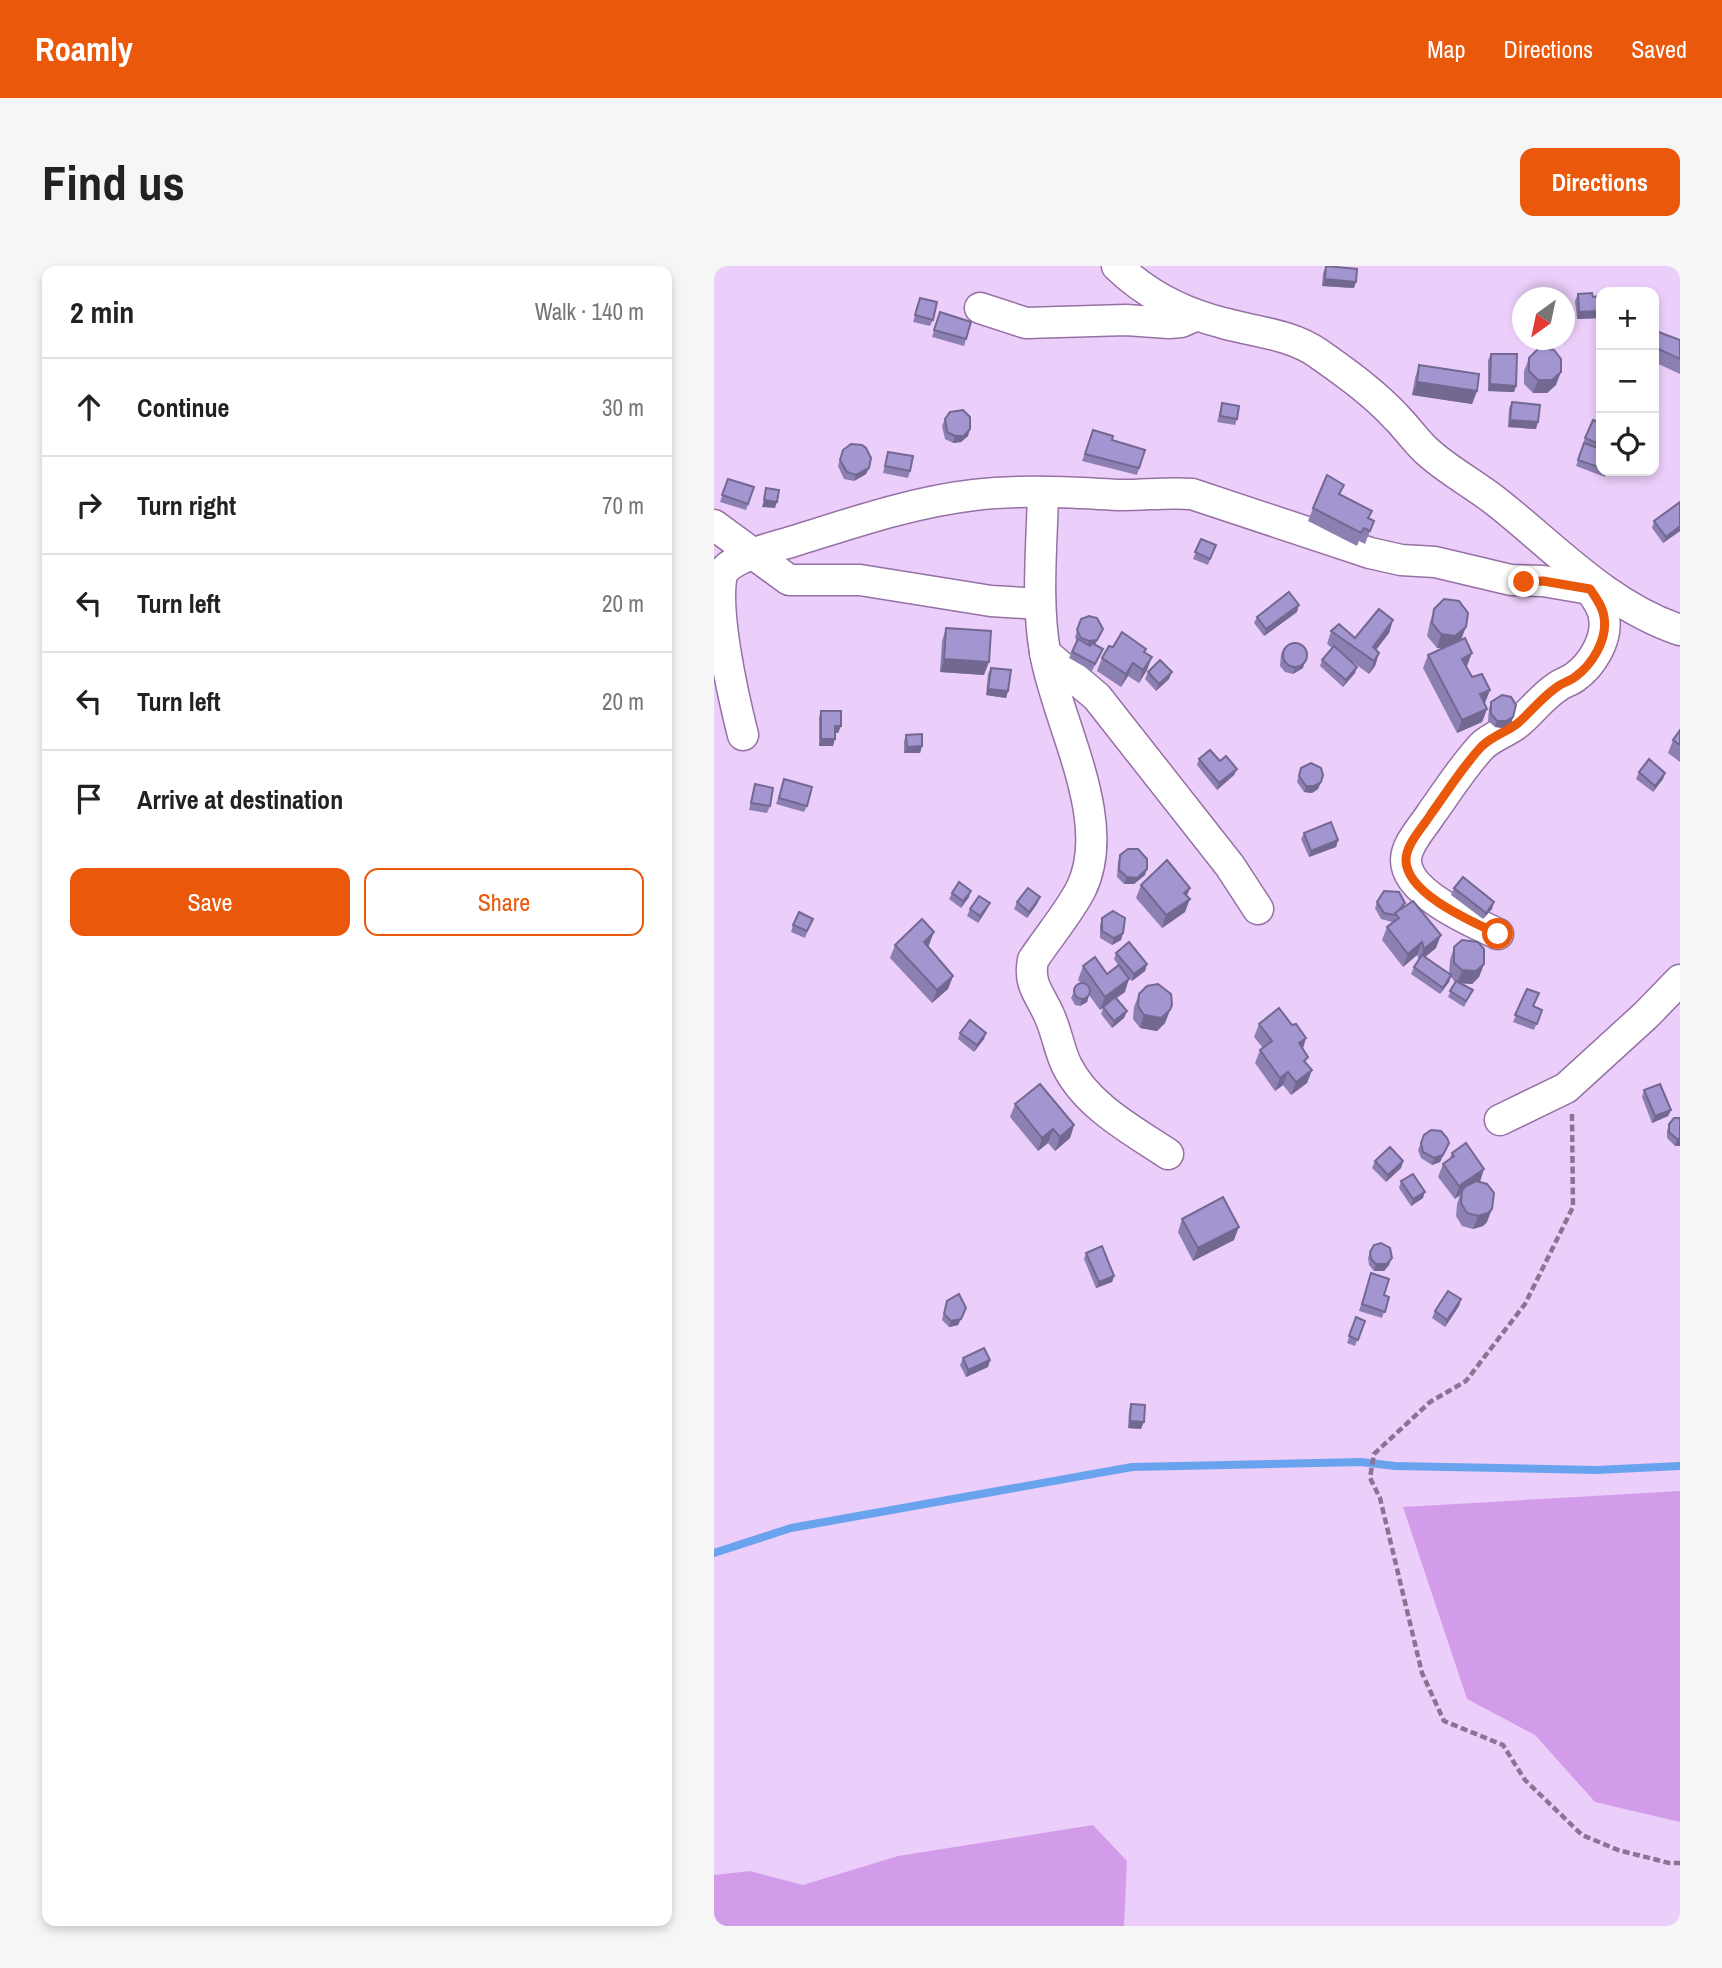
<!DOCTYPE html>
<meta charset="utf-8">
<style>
:root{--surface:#fff;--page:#f6f6f6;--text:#222;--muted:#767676;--line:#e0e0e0;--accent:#ea580c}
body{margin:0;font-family:"Archivo Narrow",sans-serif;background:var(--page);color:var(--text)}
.controls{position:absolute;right:21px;top:21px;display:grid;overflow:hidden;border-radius:14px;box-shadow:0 4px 10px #0003}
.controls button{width:63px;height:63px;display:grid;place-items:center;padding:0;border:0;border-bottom:2px solid var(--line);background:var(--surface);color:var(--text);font:35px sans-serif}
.compass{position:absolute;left:798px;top:21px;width:63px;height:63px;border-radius:50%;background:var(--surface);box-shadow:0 4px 10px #0003;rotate:213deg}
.stop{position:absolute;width:21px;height:21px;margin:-16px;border:5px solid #ea580c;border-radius:50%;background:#fff}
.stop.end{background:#ea580c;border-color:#fff;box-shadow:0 2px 7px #0008}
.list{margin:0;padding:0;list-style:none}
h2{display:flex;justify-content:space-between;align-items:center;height:91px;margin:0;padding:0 28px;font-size:30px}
h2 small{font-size:23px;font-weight:400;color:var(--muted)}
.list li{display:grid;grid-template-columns:46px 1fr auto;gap:21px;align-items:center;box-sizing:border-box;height:98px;padding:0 28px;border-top:2px solid var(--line)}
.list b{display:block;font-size:26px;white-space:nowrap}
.list em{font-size:23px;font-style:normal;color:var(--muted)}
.actions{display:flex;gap:14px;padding:21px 28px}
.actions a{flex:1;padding:16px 0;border:2px solid var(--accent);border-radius:14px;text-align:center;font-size:24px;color:var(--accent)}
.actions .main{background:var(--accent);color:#fff}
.icon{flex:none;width:38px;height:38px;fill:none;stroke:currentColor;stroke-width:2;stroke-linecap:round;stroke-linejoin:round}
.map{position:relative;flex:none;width:966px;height:1660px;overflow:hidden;border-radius:14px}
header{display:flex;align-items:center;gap:42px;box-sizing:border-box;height:98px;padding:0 35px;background:var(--accent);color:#fff}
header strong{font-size:33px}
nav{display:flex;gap:38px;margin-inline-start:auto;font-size:24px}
.intro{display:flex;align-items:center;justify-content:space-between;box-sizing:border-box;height:168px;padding:0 42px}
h1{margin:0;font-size:49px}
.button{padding:18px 32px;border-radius:14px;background:var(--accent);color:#fff;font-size:24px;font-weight:700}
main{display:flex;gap:42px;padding:0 42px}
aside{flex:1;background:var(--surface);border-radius:14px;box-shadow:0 4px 10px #0003}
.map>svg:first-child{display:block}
</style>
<header>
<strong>Roamly</strong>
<nav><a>Map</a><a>Directions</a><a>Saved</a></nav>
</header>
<div class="intro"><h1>Find us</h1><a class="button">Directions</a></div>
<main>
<aside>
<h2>2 min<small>Walk · 140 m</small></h2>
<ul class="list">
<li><svg class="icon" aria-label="ahead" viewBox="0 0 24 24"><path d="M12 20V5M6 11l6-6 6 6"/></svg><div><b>Continue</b></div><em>30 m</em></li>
<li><svg class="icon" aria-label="right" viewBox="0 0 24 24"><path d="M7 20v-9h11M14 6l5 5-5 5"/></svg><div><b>Turn right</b></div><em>70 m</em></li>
<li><svg class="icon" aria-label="left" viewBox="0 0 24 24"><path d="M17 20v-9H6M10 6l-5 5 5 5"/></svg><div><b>Turn left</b></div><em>20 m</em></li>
<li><svg class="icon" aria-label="left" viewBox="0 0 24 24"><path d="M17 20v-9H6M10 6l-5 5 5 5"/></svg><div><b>Turn left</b></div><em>20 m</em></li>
<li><svg class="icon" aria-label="arrive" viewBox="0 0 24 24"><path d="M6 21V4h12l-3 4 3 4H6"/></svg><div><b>Arrive at destination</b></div></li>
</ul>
<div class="actions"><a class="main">Save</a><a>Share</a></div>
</aside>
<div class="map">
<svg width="966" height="1660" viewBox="0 0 966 1660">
<rect width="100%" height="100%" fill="#eccefa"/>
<g fill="#d29cea">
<path d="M966 1225V1556L881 1536 821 1469 753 1433 689 1241Z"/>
<path d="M379 1559 413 1595 410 1660H0V1609L36 1605 89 1619 184 1590Z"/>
</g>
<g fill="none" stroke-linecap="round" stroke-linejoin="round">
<path stroke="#69a3ee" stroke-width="8" d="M0 1287 77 1262 418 1201 647 1196 681 1200 882 1204 966 1200"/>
<g stroke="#9571a4" stroke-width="33">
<g id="street">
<path d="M403 0C433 29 469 47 509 57 541 66 577 68 605 88 632 107 660 127 683 152 694 163 703 177 715 187 736 206 762 219 784 237 842 283 894 340 966 364"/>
<path d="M266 42 312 57 412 54 455 57 467 56 481 50"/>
<path d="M329 226C328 279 322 334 331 386 342 455 401 554 367 623 354 648 334 671 319 694 314 719 326 728 335 749 343 766 345 784 353 800 373 840 418 864 454 888"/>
<path d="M0 259 75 314H146L277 335 326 338"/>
<path d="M331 387 383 431 516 600 544 643"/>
<path d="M29 469C19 429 0 345 8 308 18 290 61 281 80 275 138 257 199 236 260 229 310 223 360 227 409 229 433 229 455 226 478 228L656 287 687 294 721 296 797 314 829 315 876 323 879 317"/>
<path d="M784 668C759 656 692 628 692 594 692 578 709 561 717 548 733 526 749 500 768 480 780 469 793 466 804 457 817 446 828 431 843 421 848 417 856 415 861 411 878 399 894 373 890 351 889 341 882 332 876 323"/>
<path d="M786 854 852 822 932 749 966 714"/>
</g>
</g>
<path stroke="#8a7393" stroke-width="4.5" stroke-dasharray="7 3.5" stroke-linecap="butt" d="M858 848 859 941 811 1038 752 1115 716 1136 660 1188 656 1212 666 1232 708 1407 730 1455 789 1479 811 1514 868 1569 904 1584 955 1597H966"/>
<use href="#street" stroke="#fff" stroke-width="30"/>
</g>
<g fill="#8c80b2">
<path d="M612 0 640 22 608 20 609 7Z"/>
<path d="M864 28 879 31 887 30V52L863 53 861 35Z"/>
<path d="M206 32 219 54 216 60 199 56Z"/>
<path d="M226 46 252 73 250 80 218 71Z"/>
<path d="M940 70 966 74V108L940 96Z"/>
<path d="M777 88 802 120 800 126 774 125V94Z"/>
<path d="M815 92 842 119 833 127H819L810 118V105Z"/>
<path d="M705 99 763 125 758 138 698 129 701 112Z"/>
<path d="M798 136 822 163 794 161 795 142Z"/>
<path d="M508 137 523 153 521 159 503 156Z"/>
<path d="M231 153 254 170 247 176 239 177 231 173 228 160Z"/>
<path d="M887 157V205H893L891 211 862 200 871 172Z"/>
<path d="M379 164 398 174 431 184 423 209 368 195Z"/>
<path d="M129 184 155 202 152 208 140 215 130 213 124 200Z"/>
<path d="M174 186 196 205 194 212 169 207Z"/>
<path d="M14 213 40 221 32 244 6 236Z"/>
<path d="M626 229 660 255 651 278 645 275 643 280 594 255 599 242Z"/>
<path d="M966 236V265L949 277 938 262 940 255Z"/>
<path d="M487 273 502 279 494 299 479 293Z"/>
<path d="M720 343 748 374 753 400 752 401 758 411 776 424 770 437 773 443 768 456 743 467 709 402 714 389 729 382H723L713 370 716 356Z"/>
<path d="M583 346 550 370 540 357 543 351Z"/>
<path d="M367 353 389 363 381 379 389 383 378 405 355 392 363 376 361 371Z"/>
<path d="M679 354 675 367 662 384 665 387 661 400 655 408 636 394 641 407 629 421 606 400 608 394 618 382 613 378 617 365 641 372Z"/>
<path d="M232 362 270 409 226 406 228 375Z"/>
<path d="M399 381 432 383 431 386 433 404 425 417 414 410 407 421 383 405 388 392Z"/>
<path d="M570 382 589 402 579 408 571 406 566 400 567 388Z"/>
<path d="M277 402 294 425 292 432 272 429 274 408Z"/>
<path d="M434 406 455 413 442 425 431 413Z"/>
<path d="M777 436 799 451 797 458 789 462 781 461 774 455 775 442Z"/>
<path d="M107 445 127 460 124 467H121L119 480H105V451Z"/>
<path d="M966 464V496L954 487 959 474Z"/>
<path d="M192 469 208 480 206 487H190V475Z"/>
<path d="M485 493 506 495 523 503 520 509 503 524 483 499Z"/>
<path d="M587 502 609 509 604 523 598 527 590 526 583 516Z"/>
<path d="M925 506 951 507 949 513 939 526 922 513Z"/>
<path d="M41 518 56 540 53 547 35 544Z"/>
<path d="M68 520 93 540 90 546 62 538Z"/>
<path d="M590 567 624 574 622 581 595 591 587 573Z"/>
<path d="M406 589 431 609 420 618H410L403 611 404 596Z"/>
<path d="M427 619 473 630 471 646 448 662 422 632Z"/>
<path d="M740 622 778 643 769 653 737 629Z"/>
<path d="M238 627 255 631 247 642 235 633Z"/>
<path d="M326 631 323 638 313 652 300 643 303 636Z"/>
<path d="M663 636 691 637 689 642 722 682 711 691 735 708 736 694 740 681 770 698 765 711 758 718 747 717 759 724 750 741 734 731 741 716 737 711 735 716 726 728 697 708 700 701 705 694 703 689 689 701 668 674 673 661 678 656 667 653 661 642Z"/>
<path d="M256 643H273L264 657 253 650Z"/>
<path d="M388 652 409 667 407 674 398 679 386 672V659Z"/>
<path d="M79 659H96L91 672 77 666Z"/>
<path d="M181 679H215L214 680 239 710 234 723 218 737 176 692Z"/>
<path d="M402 687 433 698 431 705 418 715 410 706 411 726 402 732 413 745 410 752 398 762 387 748 389 742 386 744 375 729 373 736 366 740 361 739 357 732 363 719 367 717 364 714 369 700 393 708 404 699 400 693Z"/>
<path d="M813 723 820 741 828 744 820 764 799 756Z"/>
<path d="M425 728 458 739 451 757 443 765 426 762 419 753 420 741Z"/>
<path d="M545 758 578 759 592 772 589 782 592 797 598 804 593 817 577 829 569 819 561 825 541 797 546 784 549 782 540 771Z"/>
<path d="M246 767H272L270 773 260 786 244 773Z"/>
<path d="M930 824 957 844 954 850 938 857 928 831Z"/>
<path d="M301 838 360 859 356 872 341 885 334 877 324 885 296 851Z"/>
<path d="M966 852V880H961L953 872V865L955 858Z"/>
<path d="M710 869 735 877 726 896 718 899 707 892 704 884Z"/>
<path d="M738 887 765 916 773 956 769 960 759 963 748 960 742 950 743 938 746 929 741 933 724 911 729 898 735 894Z"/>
<path d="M661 895H689L687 902 672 916 658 902Z"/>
<path d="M687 915 709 932 697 940 685 922Z"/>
<path d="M468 953 520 974 479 995 464 966Z"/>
<path d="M656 986 675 999 670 1005H660L655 999 654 992Z"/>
<path d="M372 987 400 1010 398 1016 382 1022 370 993Z"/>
<path d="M657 1007 670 1029 675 1031 668 1052 645 1045Z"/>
<path d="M747 1033 745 1040 731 1061 718 1052 721 1045Z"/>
<path d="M233 1035 252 1042 244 1059 235 1061 228 1054Z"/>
<path d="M642 1051 651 1055 641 1080 633 1077Z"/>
<path d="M249 1092 276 1094 274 1101 252 1111 246 1099Z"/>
<path d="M417 1138 427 1163 414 1162 415 1145Z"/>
</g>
<g fill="#726891">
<path d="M611 13 642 16 640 22 608 20Z"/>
<path d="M887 45V52L863 53 865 46Z"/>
<path d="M847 106 842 119 833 127H819L824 114Z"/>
<path d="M703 116 763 125 758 138 698 129Z"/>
<path d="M776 118 802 120 800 126 774 125Z"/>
<path d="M796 154 824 156 822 163 794 161Z"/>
<path d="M256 163 254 170 247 176 239 177 241 170Z"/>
<path d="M155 202 152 208 140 215 142 209Z"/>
<path d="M50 234 63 236 61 242 48 241Z"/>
<path d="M966 260V265L949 277 952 271Z"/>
<path d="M585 339 583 346 550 370 552 363Z"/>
<path d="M679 354 675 367 654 394 659 381Z"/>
<path d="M752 361 747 374 737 383 723 382 727 368Z"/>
<path d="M389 363 380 380 372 382 375 375Z"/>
<path d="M665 387 661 400 655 408 660 395Z"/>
<path d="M758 387 753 400 743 406 748 393Z"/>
<path d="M438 391 433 404 425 417 429 404Z"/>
<path d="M230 393 275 396 270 409 226 406Z"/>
<path d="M591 396 589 402 579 408 581 401Z"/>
<path d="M419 397 414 410 407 421 412 408Z"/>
<path d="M643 401 641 407 629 421 632 414Z"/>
<path d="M458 406 455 413 442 425 445 418Z"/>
<path d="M274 423 294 425 292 432 272 429Z"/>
<path d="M776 424 771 437 762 441 766 428Z"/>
<path d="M773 443 768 456 743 467 748 454Z"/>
<path d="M799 451 797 458 789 462 781 461 783 455Z"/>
<path d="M121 460H127L124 467H119Z"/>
<path d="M107 473H121L119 480H105Z"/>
<path d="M208 480 206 487H190L193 481Z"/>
<path d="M523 503 520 509 503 524 505 517Z"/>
<path d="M951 507 949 513 939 526 941 520Z"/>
<path d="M607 516 604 523 598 527 590 526 592 520Z"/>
<path d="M624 574 622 581 595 591 597 585Z"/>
<path d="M433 603 431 609 420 618H410L413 611Z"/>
<path d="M476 622 471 635 476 633 471 646 448 662 452 649 470 627Z"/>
<path d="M257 625 255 631 247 642 249 635Z"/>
<path d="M326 631 323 638 313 652 315 646Z"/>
<path d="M780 636 778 643 769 653 772 647Z"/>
<path d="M276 637 273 643 264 657 266 650Z"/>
<path d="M220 666 215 679 206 689 210 676Z"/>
<path d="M409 667 407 674 398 679 400 672Z"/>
<path d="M727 669 722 682 705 696 710 683Z"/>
<path d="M708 676 703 689 689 701 694 688Z"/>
<path d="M433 698 431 705 418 715 420 708Z"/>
<path d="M770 698 765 711 758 718 743 717 748 704Z"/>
<path d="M737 709 735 716 726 728 729 722Z"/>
<path d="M239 710 234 723 218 737 223 724Z"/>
<path d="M415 713 411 726 386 744 391 731Z"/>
<path d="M375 729 373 736 366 740 368 733Z"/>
<path d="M456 744 451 757 443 765 426 762 430 749Z"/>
<path d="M413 745 410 752 398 762 400 755Z"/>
<path d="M272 767 270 773 260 786 263 779Z"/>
<path d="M592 772 588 785 585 777Z"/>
<path d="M598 804 593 817 577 829 582 816Z"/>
<path d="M574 806 569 819 561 825 566 812Z"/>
<path d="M957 844 954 850 938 857 941 850Z"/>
<path d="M360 859 356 872 341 885 346 871Z"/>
<path d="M339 863 334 877 324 885 328 872Z"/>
<path d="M963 873H966V880H961Z"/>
<path d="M735 877 726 896 718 899 720 892Z"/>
<path d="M689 895 687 902 672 916 674 909Z"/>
<path d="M770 903 766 916 748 925 746 929 741 933 745 920Z"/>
<path d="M711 926 709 932 697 940 699 933Z"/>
<path d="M778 943 773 956 769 960 759 963 764 950Z"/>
<path d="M525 961 520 974 479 995 484 982Z"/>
<path d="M678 992 675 999 670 1005H660L662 998Z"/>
<path d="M400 1010 398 1016 382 1022 385 1016Z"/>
<path d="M747 1033 745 1040 731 1061 733 1054Z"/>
<path d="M252 1042 244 1059 235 1061 237 1055Z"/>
<path d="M276 1094 274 1101 252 1111 254 1104Z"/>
<path d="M416 1155 430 1156 427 1163 414 1162Z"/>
</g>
<g fill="#a395cf" stroke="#726891" stroke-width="2">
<path d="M612 0 643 3 642 16 611 13Z"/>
<path d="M878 27 879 31 887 30V45L865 46 864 28Z"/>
<path d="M206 32 223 36 219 54 201 49Z"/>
<path d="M226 46 257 56 252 73 220 64Z"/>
<path d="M942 65 966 74V93L940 81V70Z"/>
<path d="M825 82 840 84 847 93V106L838 114H824L815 105V92Z"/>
<path d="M777 88H803L802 120 776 118Z"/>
<path d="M705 99 765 108 763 125 703 116Z"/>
<path d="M798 136 826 139 824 156 796 154Z"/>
<path d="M508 137 525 140 523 153 506 150Z"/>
<path d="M249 144 256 151V163L250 170H241L233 166 231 153 236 146Z"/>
<path d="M879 154 887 157V179L871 172Z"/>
<path d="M379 164 399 170 398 174 431 184 425 202 371 188Z"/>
<path d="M870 177 887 183V202L864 194Z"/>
<path d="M137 178 148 179 152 182 157 192 155 202 142 209 133 206 126 194 129 184Z"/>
<path d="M174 186 199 190 196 205 171 200Z"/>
<path d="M613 209 630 219 625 228 658 245 654 252 660 255 656 265 650 262 647 267 599 242Z"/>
<path d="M14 213 40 221 34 238 8 229Z"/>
<path d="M52 222 65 224 63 236 50 234Z"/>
<path d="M966 236V260L952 271 940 255Z"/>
<path d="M487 273 502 279 496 293 481 286Z"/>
<path d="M575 326 585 339 552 363 543 351Z"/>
<path d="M730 333 745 335 754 347 752 361 741 370 727 368 718 357 720 343Z"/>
<path d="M665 343 679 354 659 381 665 387 660 395 617 365 625 358 641 372Z"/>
<path d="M375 350 383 352 389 363 383 374 375 375 367 372 363 364 367 353Z"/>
<path d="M232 362 277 365 275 396 230 393Z"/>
<path d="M408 366 432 383 430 386 438 391 429 404 419 397 412 408 388 392 395 380 399 381Z"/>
<path d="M751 372 758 387 748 393 758 411 768 408 776 424 766 428 773 443 748 454 714 389Z"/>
<path d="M364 373 376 380 378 377 389 383 381 398 358 386Z"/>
<circle cx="581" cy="389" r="12"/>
<path d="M620 380 643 401 632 414 608 394Z"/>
<path d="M446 394 458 406 445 418 434 406Z"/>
<path d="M277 402 297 404 294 425 274 423Z"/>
<path d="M788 429 797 431 802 439 799 451 792 455H783L777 448V436Z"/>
<path d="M107 445H127V460H121V473H107Z"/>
<path d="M966 464V479L959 474Z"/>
<path d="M208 468V480L193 481 192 469Z"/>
<path d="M496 484 506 495 512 490 523 503 505 517 485 493Z"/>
<path d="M935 493 951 507 941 520 925 506Z"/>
<path d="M597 497 607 502 609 509 607 516 600 520H592L585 510 587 502Z"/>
<path d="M70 513 98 521 93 540 65 532Z"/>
<path d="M41 518 59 522 56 540 37 537Z"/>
<path d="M617 556 624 574 597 585 590 567Z"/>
<path d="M414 583H424L433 593V603L423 612 413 611 405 604 406 589Z"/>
<path d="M453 594 476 622 470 627 476 633 452 649 427 619Z"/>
<path d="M749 611 780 636 772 647 740 622Z"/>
<path d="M245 616 257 625 249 635 238 627Z"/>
<path d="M314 622 326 631 315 646 303 636Z"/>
<path d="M670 625 685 626 691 637 681 649 670 647 663 636Z"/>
<path d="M265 630 276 637 266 650 256 643Z"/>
<path d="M699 635 727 669 710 683 708 676 694 688 673 661 685 652 681 647Z"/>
<path d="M399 645 411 652 409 667 400 672 388 665V652Z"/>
<path d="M85 646 99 653 93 665 79 659Z"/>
<path d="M208 653 220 666 210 676 239 710 223 724 181 679Z"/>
<path d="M748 674 764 676 770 683V698L762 705 748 704 740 697V681Z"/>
<path d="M415 676 433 698 420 708 402 687Z"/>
<path d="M708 689 737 709 729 722 700 701Z"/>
<path d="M381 691 393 708 405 699 415 713 391 731 369 700Z"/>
<path d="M742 715 759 724 752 735 736 725Z"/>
<circle cx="368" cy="725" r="8"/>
<path d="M444 718 457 728 458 739 456 744 447 752 430 749 424 740 425 728 433 720Z"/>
<path d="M813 723 825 727 819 740 828 744 823 758 801 749Z"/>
<path d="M401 731 413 745 400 755 389 741Z"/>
<path d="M565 742 578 759 582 758 592 772 585 777 594 791 590 795 598 804 582 816 574 806 566 812 546 784 558 775 545 758Z"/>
<path d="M256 754 272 767 263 779 246 767Z"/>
<path d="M326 818 360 859 346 871 339 863 328 872 301 838Z"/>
<path d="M946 818 957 844 941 850 930 824Z"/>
<path d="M960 852H966V873H963L955 866V858Z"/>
<path d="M717 864 727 865 733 872 735 877 729 889 720 892 709 886 707 877 710 869Z"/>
<path d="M752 877 770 903 745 920 729 898 740 890 738 887Z"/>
<path d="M676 881 689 895 674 909 661 895Z"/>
<path d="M699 908 711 926 699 933 687 915Z"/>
<path d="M762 915 773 918 780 927 778 943 774 947 764 950 753 947 747 937 748 925 752 920Z"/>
<path d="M509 931 525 961 484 982 468 953Z"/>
<path d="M667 977 676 982 678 992 673 998H662L657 993 656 986 660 979Z"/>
<path d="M388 980 400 1010 385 1016 372 987Z"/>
<path d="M657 1007 675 1013 670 1029 675 1031 671 1046 648 1038Z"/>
<path d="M734 1025 747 1033 733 1054 721 1045Z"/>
<path d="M245 1028 252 1042 247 1053 237 1055 230 1048 233 1035Z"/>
<path d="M642 1051 651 1055 644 1074 635 1070Z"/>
<path d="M270 1082 276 1094 254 1104 249 1092Z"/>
<path d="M417 1138 431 1139 430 1156 416 1155Z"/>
</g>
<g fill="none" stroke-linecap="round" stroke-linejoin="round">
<path stroke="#ea580c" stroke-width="9" d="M784 668C759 656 692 628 692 594 692 578 709 561 717 548 733 526 749 500 768 480 780 469 793 466 804 457 817 446 828 431 843 421 848 417 856 415 861 411 878 399 894 373 890 351 889 341 882 332 876 323L829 315 810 316"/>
</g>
</svg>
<div class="controls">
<button>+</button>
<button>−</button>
<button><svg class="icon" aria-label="locate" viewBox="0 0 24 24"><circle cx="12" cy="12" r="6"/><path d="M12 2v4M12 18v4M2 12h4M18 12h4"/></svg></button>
</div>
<svg class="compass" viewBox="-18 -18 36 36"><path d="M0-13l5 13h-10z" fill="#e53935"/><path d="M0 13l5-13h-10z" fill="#767676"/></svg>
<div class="stop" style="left:784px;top:668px"></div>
<div class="stop end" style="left:810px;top:316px"></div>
</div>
</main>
